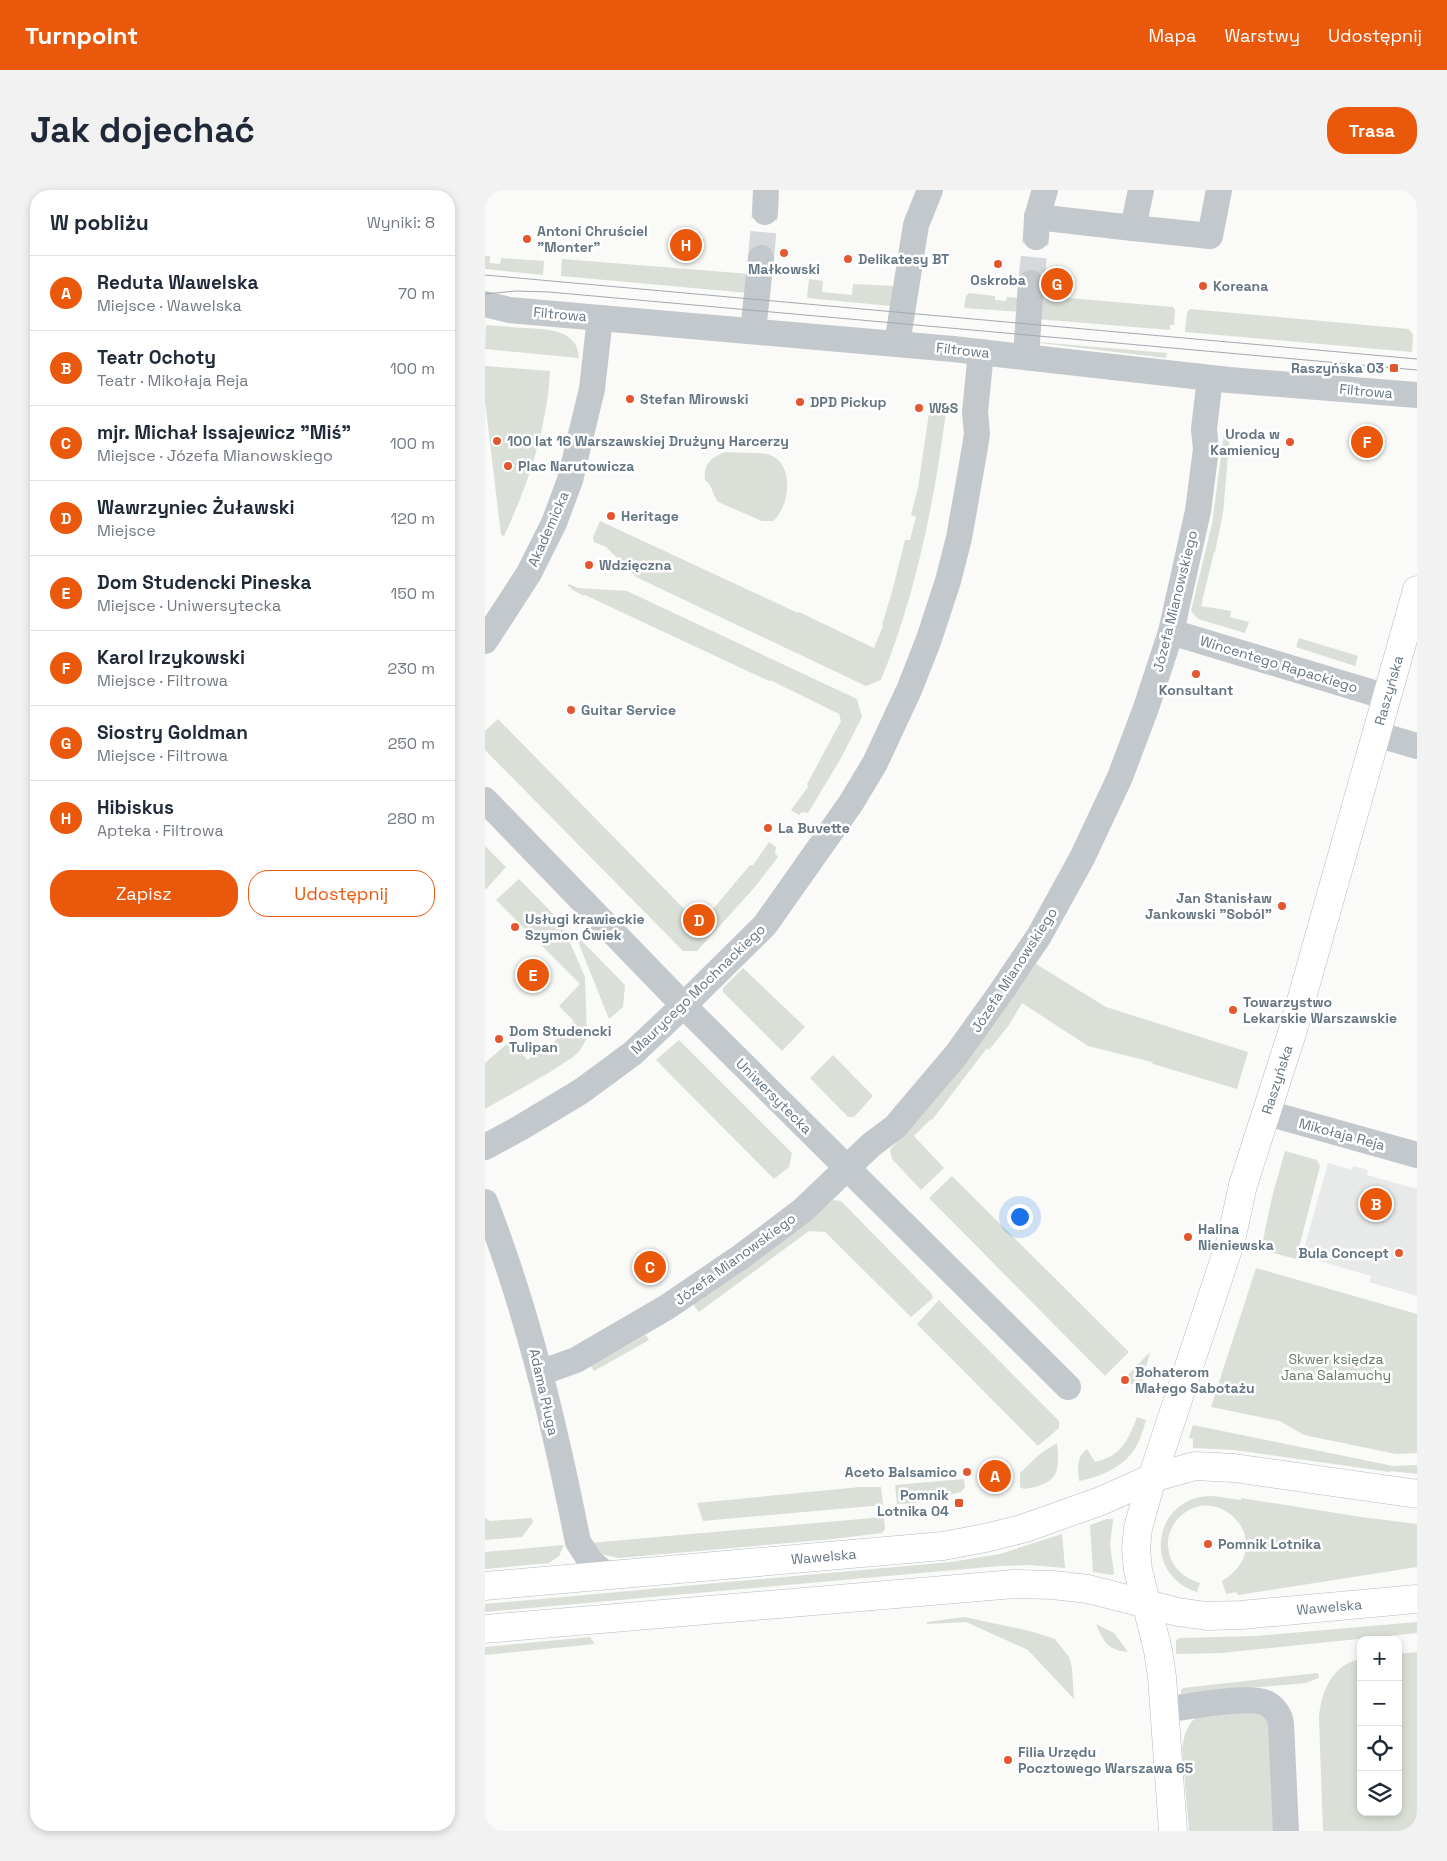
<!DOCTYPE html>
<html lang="pl">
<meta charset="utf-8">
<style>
:root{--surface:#fff;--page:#f2f2f3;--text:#1f2937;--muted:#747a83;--line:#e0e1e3;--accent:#ea580c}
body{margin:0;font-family:"Space Grotesk",sans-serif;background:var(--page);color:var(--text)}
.controls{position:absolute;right:15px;bottom:15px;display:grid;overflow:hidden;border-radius:10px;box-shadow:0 2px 8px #0003}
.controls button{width:45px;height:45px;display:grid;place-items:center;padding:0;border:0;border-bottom:1px solid var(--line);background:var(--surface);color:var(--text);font:25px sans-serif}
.you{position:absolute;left:534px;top:1026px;width:18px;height:18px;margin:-12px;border:4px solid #fff;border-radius:50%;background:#1a73e8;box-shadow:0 0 0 8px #1a73e833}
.badge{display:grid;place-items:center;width:32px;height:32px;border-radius:50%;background:var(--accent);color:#fff;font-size:16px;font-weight:700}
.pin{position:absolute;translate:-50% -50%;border:2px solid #fff;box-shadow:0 1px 5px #0006}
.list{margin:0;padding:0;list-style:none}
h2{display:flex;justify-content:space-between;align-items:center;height:65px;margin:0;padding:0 20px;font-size:21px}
h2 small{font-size:16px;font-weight:400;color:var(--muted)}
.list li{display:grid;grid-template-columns:32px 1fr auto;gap:15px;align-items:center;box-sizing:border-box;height:75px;padding:0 20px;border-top:1px solid var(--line)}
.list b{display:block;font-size:19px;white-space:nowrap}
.list p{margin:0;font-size:16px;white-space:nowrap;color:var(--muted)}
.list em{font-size:16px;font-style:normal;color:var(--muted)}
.actions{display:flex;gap:10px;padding:15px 20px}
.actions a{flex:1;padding:11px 0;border:1px solid var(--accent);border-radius:20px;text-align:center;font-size:18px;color:var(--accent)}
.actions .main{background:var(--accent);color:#fff}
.icon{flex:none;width:28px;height:28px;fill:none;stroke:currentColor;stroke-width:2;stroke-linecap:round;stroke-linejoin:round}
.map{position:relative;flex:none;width:932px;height:1641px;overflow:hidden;border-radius:20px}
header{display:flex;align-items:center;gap:30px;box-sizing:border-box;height:70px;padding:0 25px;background:var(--accent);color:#fff}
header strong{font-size:24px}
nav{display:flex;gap:28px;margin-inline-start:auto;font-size:18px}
.intro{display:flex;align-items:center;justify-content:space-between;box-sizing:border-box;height:120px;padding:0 30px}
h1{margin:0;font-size:35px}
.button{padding:12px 22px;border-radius:20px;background:var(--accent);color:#fff;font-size:18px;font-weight:700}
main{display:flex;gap:30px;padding:0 30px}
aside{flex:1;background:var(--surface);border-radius:20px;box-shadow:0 2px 8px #0003}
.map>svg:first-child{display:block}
</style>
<header>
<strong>Turnpoint</strong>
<nav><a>Mapa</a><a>Warstwy</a><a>Udostępnij</a></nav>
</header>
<div class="intro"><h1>Jak dojechać</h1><a class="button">Trasa</a></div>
<main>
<aside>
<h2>W pobliżu<small>Wyniki: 8</small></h2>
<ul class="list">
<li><span class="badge">A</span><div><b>Reduta Wawelska</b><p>Miejsce · Wawelska</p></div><em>70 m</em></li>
<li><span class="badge">B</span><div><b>Teatr Ochoty</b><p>Teatr · Mikołaja Reja</p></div><em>100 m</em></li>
<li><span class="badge">C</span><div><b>mjr. Michał Issajewicz &quot;Miś&quot;</b><p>Miejsce · Józefa Mianowskiego</p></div><em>100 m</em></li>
<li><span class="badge">D</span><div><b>Wawrzyniec Żuławski</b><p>Miejsce</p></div><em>120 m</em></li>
<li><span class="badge">E</span><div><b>Dom Studencki Pineska</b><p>Miejsce · Uniwersytecka</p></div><em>150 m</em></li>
<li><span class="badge">F</span><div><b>Karol Irzykowski</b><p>Miejsce · Filtrowa</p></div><em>230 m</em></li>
<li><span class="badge">G</span><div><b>Siostry Goldman</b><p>Miejsce · Filtrowa</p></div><em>250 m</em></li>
<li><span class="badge">H</span><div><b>Hibiskus</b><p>Apteka · Filtrowa</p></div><em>280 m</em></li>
</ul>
<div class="actions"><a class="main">Zapisz</a><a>Udostępnij</a></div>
</aside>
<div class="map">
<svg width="932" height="1641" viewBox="0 0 932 1641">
<rect width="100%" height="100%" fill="#fafaf8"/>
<path fill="#e8e9e9" d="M843 973 867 980 868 976 883 980 882 985 932 999V1106L884 1092 886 1086 817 1066Z"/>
<g fill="#dadfd7">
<path d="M0 66H5V73L15 74 16 68 59 71 58 85 0 79Z"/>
<path d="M77 69 265 84 263 103 76 86Z"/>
<path d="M324 89 338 91 337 102 367 105 368 94 409 96 406 116 322 108Z"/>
<path d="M484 103 510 106V110L521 111 522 107 536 108 535 122 479 118 481 106Z"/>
<path d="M561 106 688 117 690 120 689 135H685V140L552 129 554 109Z"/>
<path d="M705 119 924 139 928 145 927 162 700 142 702 122Z"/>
<path d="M1 135C14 136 27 137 40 138 61 139 93 139 94 168L0 159Z"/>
<path d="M552 152 682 163 681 168 554 153Z"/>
<path d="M0 176 65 181C62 238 43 295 19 346L16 345 0 211Z"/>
<path d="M445 216 458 217 461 222C449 313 431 404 396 490L381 496 151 387 121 357 109 352 108 347 115 331 313 423 314 422 389 458 398 436 397 435 408 398 420 350H425L431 327 426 325 433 298Z"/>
<path d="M739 243H745L738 323 730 362H729L716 416 746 421 745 427 764 432 760 443 713 429 706 421 727 334Z"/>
<path d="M241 262C252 263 276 262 285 265 310 274 305 317 288 331H277L233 312C227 304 228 296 220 290 218 274 227 266 241 262Z"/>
<path d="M84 394 93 398 142 401 372 509 377 527 356 568 323 623 317 622 314 625 306 620 323 597 322 594 356 531 354 524 285 490 284 491 100 405 99 406 86 399 87 398 82 396Z"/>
<path d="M814 448 873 466 870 476 811 457Z"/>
<path d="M13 529 210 730 218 731 265 675H268L284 652 291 657 290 663 293 667 269 698 212 761H198L0 560V541Z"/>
<path d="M0 656 21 677 1 699H0Z"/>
<path d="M34 689 76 732 100 787 102 848 95 860 88 867 65 882 0 919V873L24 852 43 870 57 856 61 860 89 831 74 816 95 794 11 710Z"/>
<path d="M90 744 140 795 138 817 124 829Z"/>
<path d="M551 774 621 817 763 862 752 899 668 874 667 872 603 856 537 813 524 835 504 860 502 858 447 930 446 929 429 946 459 978 436 1000 407 969 405 960 438 923Z"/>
<path d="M258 778 320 837 297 861 238 802V798Z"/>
<path d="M194 850 307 963 304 977 289 989 171 870Z"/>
<path d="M348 865 388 906 369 927H363L325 888Z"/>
<path d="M800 961 832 970 835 976 811 1069 776 1060 787 1007Z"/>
<path d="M467 986 644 1162 620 1186 444 1008Z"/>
<path d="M348 1010 356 1011 447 1104 448 1108 426 1127 340 1042 324 1041 214 1122 208 1114 311 1040Z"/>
<path d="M771 1078 932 1124V1263L911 1264 819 1245 795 1231 726 1217Z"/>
<path d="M454 1110 574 1231V1238L553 1256 432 1134Z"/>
<path d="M161 1145 164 1150 109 1181 106 1176Z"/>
<path d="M665 1162 657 1192 653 1196 637 1191Z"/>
<path d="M652 1227 661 1230C658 1240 655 1251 649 1260 637 1278 614 1287 594 1291 593 1279 591 1267 602 1259L610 1272C636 1266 643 1251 652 1227Z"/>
<path d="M708 1235 908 1276 932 1275V1284L905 1281V1282L749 1260 708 1258V1249L704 1248Z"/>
<path d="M572 1253C576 1286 570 1294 539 1299L535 1297V1283L556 1263Z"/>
<path d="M479 1289 480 1297 476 1302 432 1313 412 1314 410 1295Z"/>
<path d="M375 1297H396L398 1315 218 1331 212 1313Z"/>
<path d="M727 1306 756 1310V1308L876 1327 932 1334V1377L753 1405 751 1402 741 1404 737 1391C798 1353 729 1286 692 1330 684 1340 681 1350 684 1362 687 1379 700 1388 715 1393L712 1402C656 1384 668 1306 727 1306Z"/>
<path d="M399 1327 400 1339 397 1343 348 1349 134 1368 115 1364 105 1353Z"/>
<path d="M0 1328 5 1331 47 1328 48 1332 37 1347 0 1350Z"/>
<path d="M622 1329H628V1331L625 1354 629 1384 627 1385 608 1382 605 1335Z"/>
<path d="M577 1344 580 1378 545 1375 514 1376 0 1422V1414L466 1372 515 1364Z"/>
<path d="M79 1355 74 1366 64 1373 0 1379V1362Z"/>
<path d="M479 1427 545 1441 570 1449 584 1467 587 1478 589 1509 543 1460 481 1432 442 1434V1432Z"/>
<path d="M932 1432V1443L736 1463 691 1464V1451L694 1448 771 1446Z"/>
<path d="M611 1434 629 1443 643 1462C622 1460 619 1452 611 1434Z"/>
<path d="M105 1447 110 1454 0 1465V1457Z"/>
<path d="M932 1462V1641H838L834 1528C836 1502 847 1474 876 1469V1622H913V1464Z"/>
<path d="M833 1483 834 1488 821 1493 696 1504V1500L698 1498Z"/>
<path d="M773 1520 783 1531 792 1641H704L697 1558 700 1544 706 1532 716 1524Z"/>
</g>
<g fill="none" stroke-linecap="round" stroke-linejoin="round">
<g stroke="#d5d9db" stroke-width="26" stroke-dasharray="26 13" stroke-linecap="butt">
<path d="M276 68 280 22"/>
<path d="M546 93 551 47"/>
</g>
<g stroke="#b5babe" stroke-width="29">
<g id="major">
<path id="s1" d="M0 1396 458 1356 500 1348 537 1339 616 1311 667 1288 710 1276 749 1278 932 1304"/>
<path id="s2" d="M0 1439 529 1394 568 1395 603 1399 693 1422 722 1426 756 1425 932 1409"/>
<path id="s3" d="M688 1641 677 1487 673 1460 653 1380 651 1359 653 1338 667 1288 746 1050 758 995 807 843 932 400"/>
</g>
</g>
<g stroke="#c3c8cc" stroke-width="26">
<path d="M280 22 281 0"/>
<path d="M552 27 648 38 656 0"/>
<path d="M648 38 725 46 734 0"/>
<path d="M551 47 552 27 560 0"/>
<path d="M0 114 24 120 468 159 744 190 932 205"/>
<path d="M268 141 276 68"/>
<path d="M412 154 431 35 445 0"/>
<path d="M541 167 546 93"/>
<path d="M686 442 902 507"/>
<path d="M0 451 44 383 69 333 85 290 107 199 115 128"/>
<path d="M891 544 932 556"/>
<path d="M0 610 208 825 583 1197"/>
<path d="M782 923 932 965"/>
<path d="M0 957 35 938 95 902 121 883 148 863 199 815 280 735 366 613 390 573 424 500 444 449 463 391 474 348 489 263 492 244 490 222 496 162"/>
<path d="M0 1012C43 1122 70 1237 93 1352L106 1372 122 1385"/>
<path d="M55 1183 91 1170 182 1117 257 1066 318 1020 386 955 410 937 471 865 514 805 554 746 597 668 635 587 661 518 686 442 713 321 721 259 719 239 725 188"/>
<path d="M679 1520C700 1517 764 1505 781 1513 789 1517 795 1525 796 1534L801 1641"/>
</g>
<use href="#major" stroke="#fff" stroke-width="28"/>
<g stroke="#a2aab0" stroke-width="1">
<path d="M0 85 932 169"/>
<path d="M0 104 31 101 64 102 932 180"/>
</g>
</g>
<g fill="#e4572e" stroke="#fff" stroke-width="2">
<circle cx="42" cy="49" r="5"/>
<circle cx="299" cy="63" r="5"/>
<circle cx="363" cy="69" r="5"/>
<circle cx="513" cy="74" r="5"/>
<circle cx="718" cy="96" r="5"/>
<rect x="904" y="173" width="10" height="10" rx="2.5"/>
<circle cx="145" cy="209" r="5"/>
<circle cx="315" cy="212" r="5"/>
<circle cx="434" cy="218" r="5"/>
<circle cx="12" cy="251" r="5"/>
<circle cx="805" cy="252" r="5"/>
<circle cx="23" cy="276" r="5"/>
<circle cx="126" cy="326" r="5"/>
<circle cx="104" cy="375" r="5"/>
<circle cx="711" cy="484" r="5"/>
<circle cx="86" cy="520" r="5"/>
<circle cx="283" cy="638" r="5"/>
<circle cx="797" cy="716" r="5"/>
<circle cx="30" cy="737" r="5"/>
<circle cx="748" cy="820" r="5"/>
<circle cx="14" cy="849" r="5"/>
<circle cx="703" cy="1047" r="5"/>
<circle cx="914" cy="1063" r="5"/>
<circle cx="640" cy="1190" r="5"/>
<circle cx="482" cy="1282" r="5"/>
<rect x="469" y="1308" width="10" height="10" rx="2.5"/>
<circle cx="723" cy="1354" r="5"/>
<circle cx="523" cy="1570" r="5"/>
</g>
<g text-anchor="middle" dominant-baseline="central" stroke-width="5" stroke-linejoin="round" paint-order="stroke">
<g font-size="14" font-weight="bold" fill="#657683" stroke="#fff" text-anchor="start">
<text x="52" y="41">Antoni Chruściel<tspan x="52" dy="16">"Monter"</tspan></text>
<text x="373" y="69">Delikatesy BT</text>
<text x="299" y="79" text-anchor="middle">Małkowski</text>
<text x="513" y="90" text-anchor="middle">Oskroba</text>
<text x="728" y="96">Koreana</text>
<text x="899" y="178" text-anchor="end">Raszyńska 03</text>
<text x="155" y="209">Stefan Mirowski</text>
<text x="325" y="212">DPD Pickup</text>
<text x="444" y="218">W&amp;S</text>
<text x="795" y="244" text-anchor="end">Uroda w<tspan x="795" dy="16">Kamienicy</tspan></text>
<text x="22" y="251">100 lat 16 Warszawskiej Drużyny Harcerzy</text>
<text x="33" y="276">Plac Narutowicza</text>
<text x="136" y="326">Heritage</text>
<text x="114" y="375">Wdzięczna</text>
<text x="711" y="500" text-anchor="middle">Konsultant</text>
<text x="96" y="520">Guitar Service</text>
<text x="293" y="638">La Buvette</text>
<text x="787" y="708" text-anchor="end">Jan Stanisław<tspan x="787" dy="16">Jankowski "Soból"</tspan></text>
<text x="40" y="729">Usługi krawieckie<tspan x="40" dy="16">Szymon Ćwiek</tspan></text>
<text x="758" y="812">Towarzystwo<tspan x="758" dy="16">Lekarskie Warszawskie</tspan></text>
<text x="24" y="841">Dom Studencki<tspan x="24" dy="16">Tulipan</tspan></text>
<text x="713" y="1039">Halina<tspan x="713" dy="16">Nieniewska</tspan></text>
<text x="904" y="1063" text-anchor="end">Bula Concept</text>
<text x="650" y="1182">Bohaterom<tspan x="650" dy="16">Małego Sabotażu</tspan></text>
<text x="472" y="1282" text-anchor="end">Aceto Balsamico</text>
<text x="464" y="1305" text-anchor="end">Pomnik<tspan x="464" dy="16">Lotnika 04</tspan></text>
<text x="733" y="1354">Pomnik Lotnika</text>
<text x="533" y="1562">Filia Urzędu<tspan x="533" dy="16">Pocztowego Warszawa 65</tspan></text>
</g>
<g font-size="14" fill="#657683" stroke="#fff">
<text transform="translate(75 124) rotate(5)">Filtrowa</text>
<text transform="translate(478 160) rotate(6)">Filtrowa</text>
<text transform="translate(881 201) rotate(5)">Filtrowa</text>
<text transform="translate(63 339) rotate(-66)">Akademicka</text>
<text transform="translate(690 411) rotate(-76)">Józefa Mianowskiego</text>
<text transform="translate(794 474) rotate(17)">Wincentego Rapackiego</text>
<text stroke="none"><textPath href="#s3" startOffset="1181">Raszyńska</textPath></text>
<text transform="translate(529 780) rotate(-57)">Józefa Mianowskiego</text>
<text transform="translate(213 799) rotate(-44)">Maurycego Mochnackiego</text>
<text stroke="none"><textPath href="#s3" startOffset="776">Raszyńska</textPath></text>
<text transform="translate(289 906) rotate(45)">Uniwersytecka</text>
<text transform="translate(857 944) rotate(15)">Mikołaja Reja</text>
<text transform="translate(250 1069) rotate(-36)">Józefa Mianowskiego</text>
<text transform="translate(59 1202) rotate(77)">Adama Pługa</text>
<text stroke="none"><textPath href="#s1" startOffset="340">Wawelska</textPath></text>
<text stroke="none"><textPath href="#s2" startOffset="850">Wawelska</textPath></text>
</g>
<g font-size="14" fill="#687a64" stroke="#fff">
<text x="851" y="1169">Skwer księdza<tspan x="851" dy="16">Jana Salamuchy</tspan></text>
</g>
</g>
</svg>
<div class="controls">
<button>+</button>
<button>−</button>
<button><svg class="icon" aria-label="locate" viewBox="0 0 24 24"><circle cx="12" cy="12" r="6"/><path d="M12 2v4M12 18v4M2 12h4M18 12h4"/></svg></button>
<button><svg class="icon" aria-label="layers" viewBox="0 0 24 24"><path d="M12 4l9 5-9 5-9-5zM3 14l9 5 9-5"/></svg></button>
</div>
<div class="you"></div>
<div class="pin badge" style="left:510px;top:1286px">A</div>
<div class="pin badge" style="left:891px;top:1014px">B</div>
<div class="pin badge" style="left:165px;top:1077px">C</div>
<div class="pin badge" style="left:214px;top:730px">D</div>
<div class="pin badge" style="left:48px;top:785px">E</div>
<div class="pin badge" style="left:882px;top:252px">F</div>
<div class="pin badge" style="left:572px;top:94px">G</div>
<div class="pin badge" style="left:201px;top:55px">H</div>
</div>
</main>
